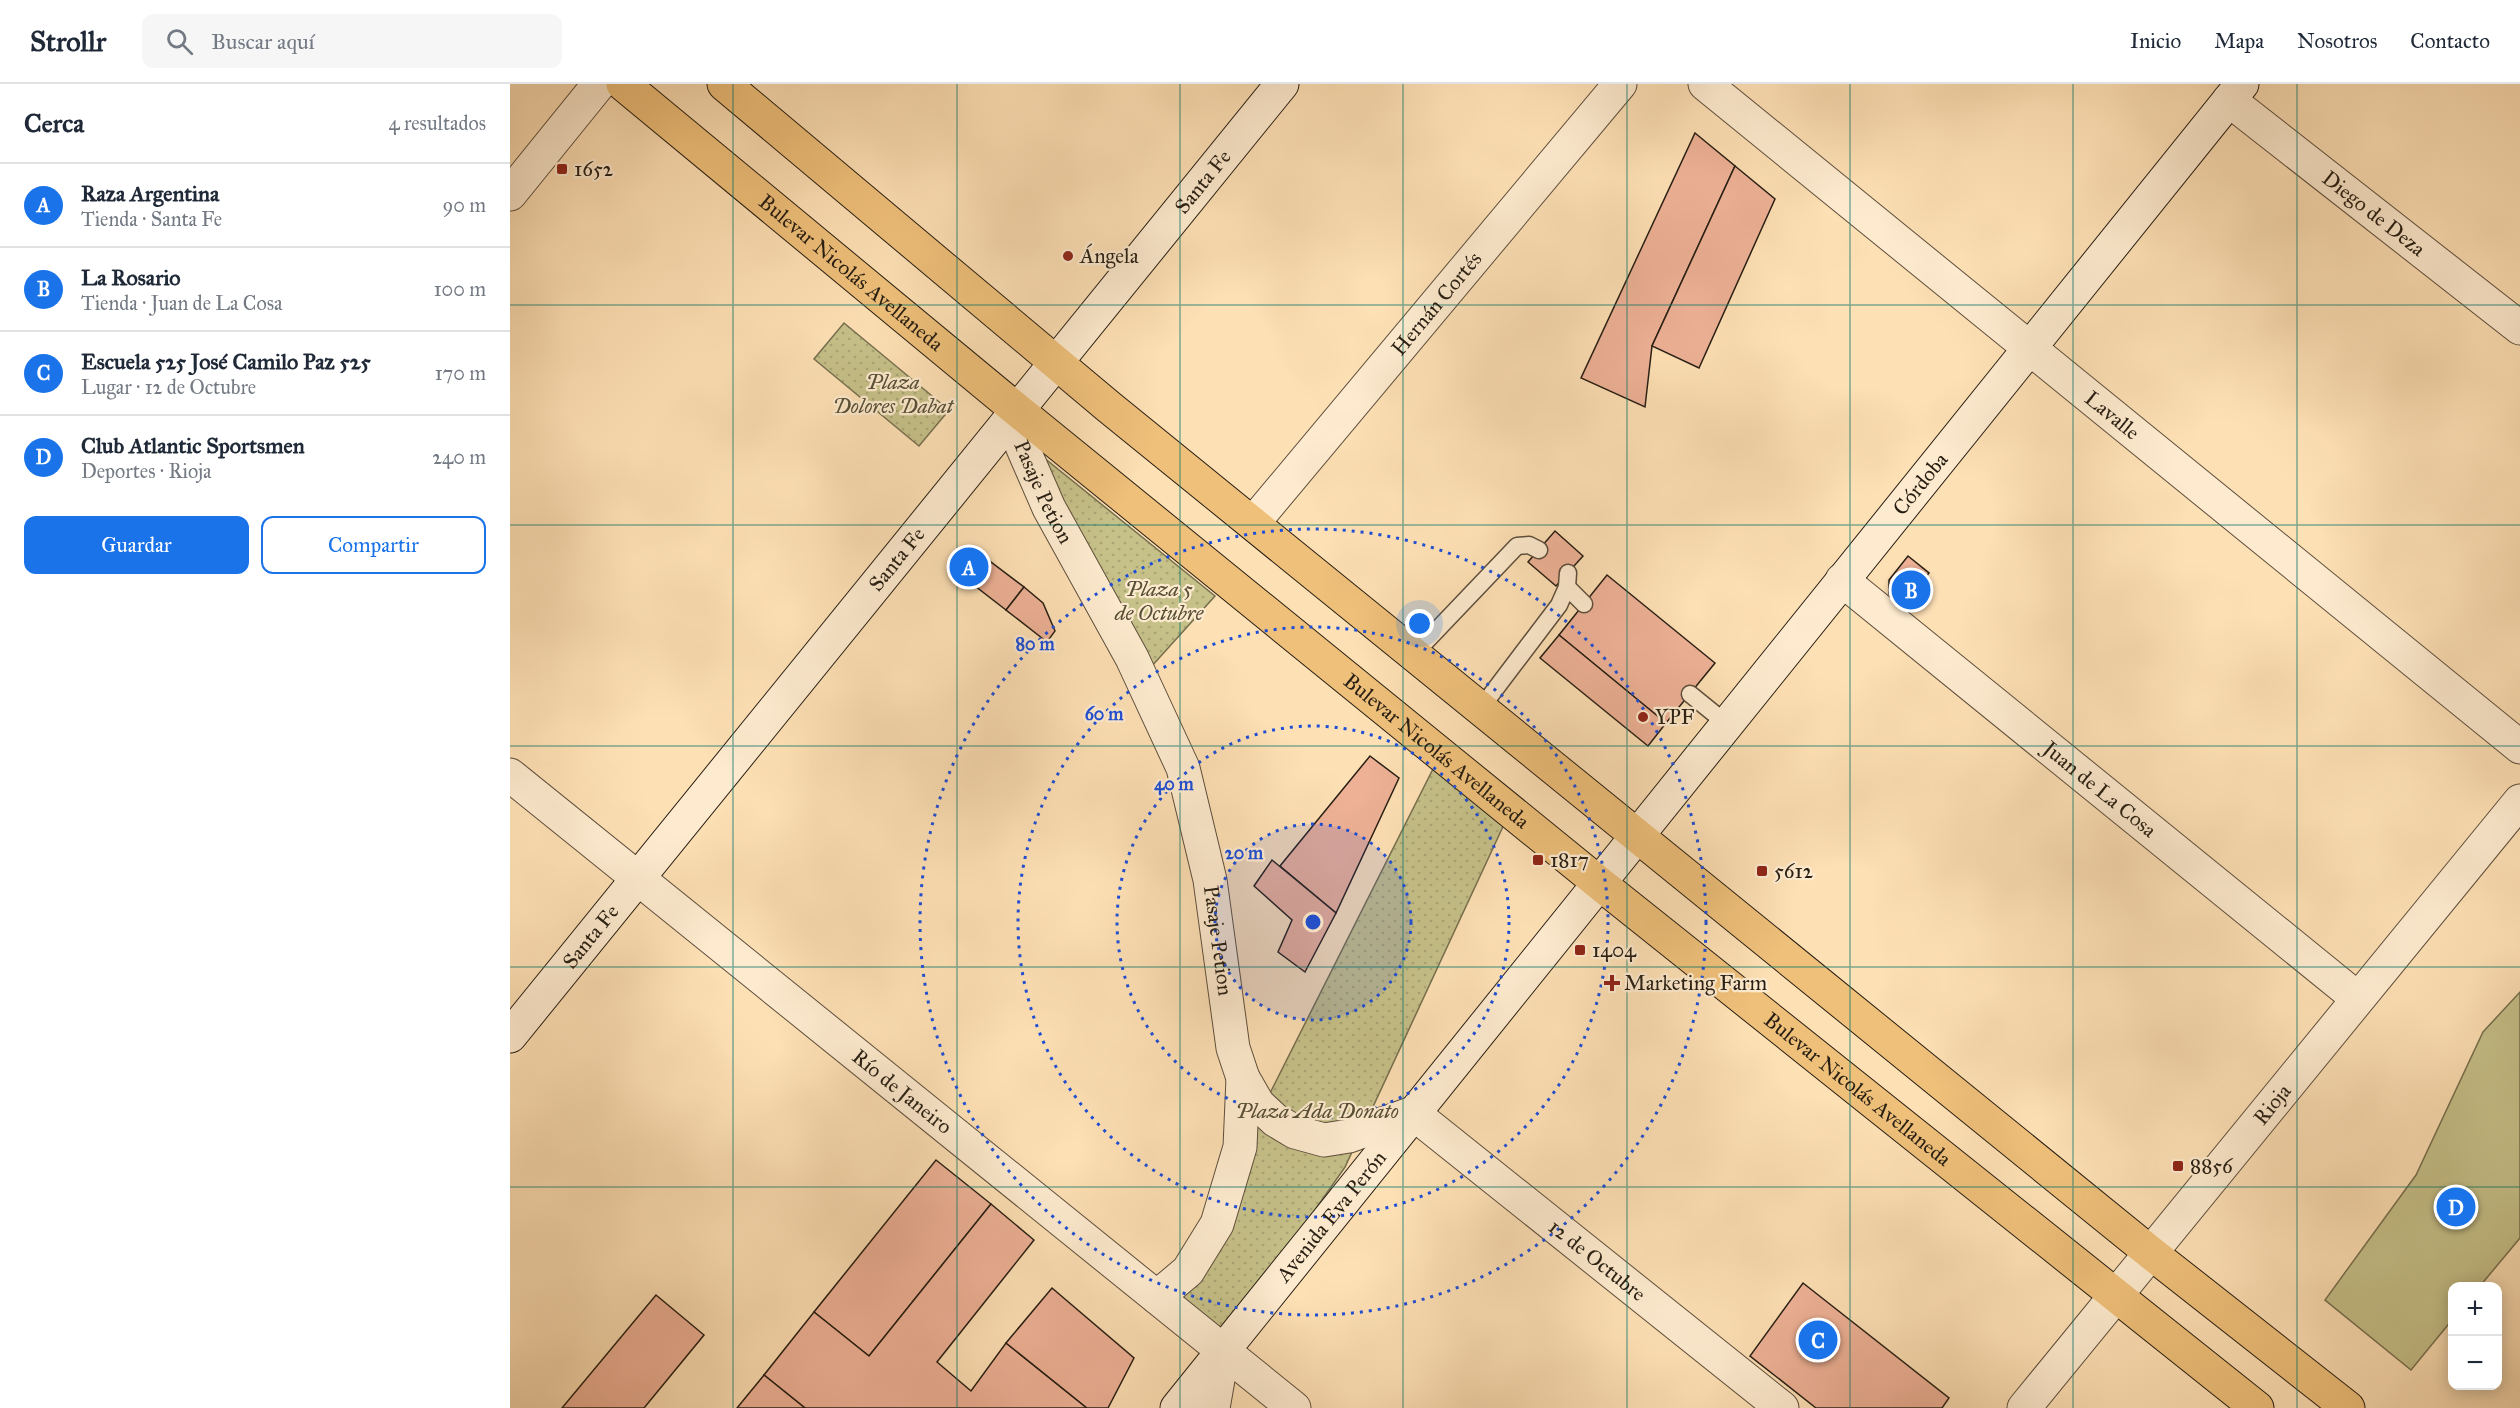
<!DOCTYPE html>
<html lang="es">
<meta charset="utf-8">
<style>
:root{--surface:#fff;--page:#f6f6f7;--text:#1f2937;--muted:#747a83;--line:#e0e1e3;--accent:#1a73e8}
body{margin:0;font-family:"IM FELL Great Primer",serif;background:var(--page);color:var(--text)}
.controls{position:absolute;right:18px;bottom:18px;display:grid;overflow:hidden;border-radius:12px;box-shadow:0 3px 15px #0003}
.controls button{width:54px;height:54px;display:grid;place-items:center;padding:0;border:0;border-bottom:2px solid var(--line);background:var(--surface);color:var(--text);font:30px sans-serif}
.you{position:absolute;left:910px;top:540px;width:21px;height:21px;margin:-15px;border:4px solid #fff;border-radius:50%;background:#1a73e8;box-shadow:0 0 0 9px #1a73e833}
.badge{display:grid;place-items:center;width:39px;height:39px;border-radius:50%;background:var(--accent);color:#fff;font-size:20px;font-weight:700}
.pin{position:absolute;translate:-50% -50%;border:3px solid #fff;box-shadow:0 2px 6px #0006}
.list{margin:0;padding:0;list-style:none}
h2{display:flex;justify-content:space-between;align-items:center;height:78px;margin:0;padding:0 24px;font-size:26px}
h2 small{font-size:20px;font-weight:400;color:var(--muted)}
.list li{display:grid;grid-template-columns:39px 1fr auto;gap:18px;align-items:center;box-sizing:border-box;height:84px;padding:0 24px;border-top:2px solid var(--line)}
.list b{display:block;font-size:22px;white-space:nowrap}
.list p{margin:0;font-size:20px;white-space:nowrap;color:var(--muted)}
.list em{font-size:20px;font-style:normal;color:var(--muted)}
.actions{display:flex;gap:12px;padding:18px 24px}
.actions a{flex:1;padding:14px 0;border:2px solid var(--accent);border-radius:12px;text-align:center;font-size:21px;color:var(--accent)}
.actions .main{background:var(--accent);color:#fff}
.icon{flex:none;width:33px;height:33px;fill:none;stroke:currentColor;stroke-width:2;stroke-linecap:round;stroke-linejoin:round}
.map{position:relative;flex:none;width:2010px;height:1324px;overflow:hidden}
header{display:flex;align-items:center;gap:36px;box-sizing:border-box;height:84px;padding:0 30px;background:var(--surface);border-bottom:2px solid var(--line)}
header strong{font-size:28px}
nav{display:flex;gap:33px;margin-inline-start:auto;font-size:21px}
.search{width:420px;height:54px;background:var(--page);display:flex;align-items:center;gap:15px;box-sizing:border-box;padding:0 21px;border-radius:12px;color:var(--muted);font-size:22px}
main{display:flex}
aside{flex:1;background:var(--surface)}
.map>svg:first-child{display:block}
</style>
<header>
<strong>Strollr</strong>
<div class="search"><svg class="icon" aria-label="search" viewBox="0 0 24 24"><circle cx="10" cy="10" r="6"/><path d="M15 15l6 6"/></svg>Buscar aquí</div>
<nav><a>Inicio</a><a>Mapa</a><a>Nosotros</a><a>Contacto</a></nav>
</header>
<main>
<aside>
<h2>Cerca<small>4 resultados</small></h2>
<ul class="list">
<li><span class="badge">A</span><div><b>Raza Argentina</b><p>Tienda · Santa Fe</p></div><em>90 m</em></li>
<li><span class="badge">B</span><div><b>La Rosario</b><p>Tienda · Juan de La Cosa</p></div><em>100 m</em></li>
<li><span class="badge">C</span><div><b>Escuela 525 José Camilo Paz 525</b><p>Lugar · 12 de Octubre</p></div><em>170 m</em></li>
<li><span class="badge">D</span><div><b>Club Atlantic Sportsmen</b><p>Deportes · Rioja</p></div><em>240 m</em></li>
</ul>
<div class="actions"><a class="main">Guardar</a><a>Compartir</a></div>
</aside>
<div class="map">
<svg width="2010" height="1324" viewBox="0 0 2010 1324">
<defs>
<pattern id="green-dots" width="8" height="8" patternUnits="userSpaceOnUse" patternTransform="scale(1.5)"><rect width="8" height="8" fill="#c6c089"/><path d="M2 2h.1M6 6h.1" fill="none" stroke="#aaa575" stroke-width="1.8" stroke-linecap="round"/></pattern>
</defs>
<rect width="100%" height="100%" fill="#fee0b5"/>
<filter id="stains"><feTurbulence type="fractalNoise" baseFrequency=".00333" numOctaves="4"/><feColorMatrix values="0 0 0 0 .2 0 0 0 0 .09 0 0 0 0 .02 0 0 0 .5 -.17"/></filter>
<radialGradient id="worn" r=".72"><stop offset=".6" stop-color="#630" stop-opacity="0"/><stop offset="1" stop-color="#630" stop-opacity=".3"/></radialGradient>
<g fill="url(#green-dots)" stroke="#766f4e" stroke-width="1.5">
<path d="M334 239 439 326 409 362 304 275Z"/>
<path d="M528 369 705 512 641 583Z"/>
<path d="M927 677 997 734 835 1083 779 1163 713 1245 664 1211 743 1043Z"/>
</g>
<path fill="#c6c089" stroke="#766f4e" stroke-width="1.5" d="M2010 908V1154L1970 1202H1942V1236L1901 1286 1815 1216 1906 1091 1973 948Z"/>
<g fill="#eeb196" stroke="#271e13" stroke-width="1.5">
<path d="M1185 49 1225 82 1142 262 1135 323 1071 294Z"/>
<path d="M1225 82 1265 115 1189 284 1142 262Z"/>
<path d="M1045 447 1073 472 1046 502 1018 478Z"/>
<path d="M449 467 469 469 514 503 496 526 438 481Z"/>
<path d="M1398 472 1419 489 1394 522 1379 510V496Z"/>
<path d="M1097 491 1205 579 1156 639 1049 551Z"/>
<path d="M514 503 533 519 545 547 537 558 496 526Z"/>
<path d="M1049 551 1156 639 1138 662 1030 574Z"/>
<path d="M860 672 889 694 826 829 770 782Z"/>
<path d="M762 776 826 829 795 888 768 868 782 836 744 802Z"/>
<path d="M426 1076 481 1120 359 1272 304 1228Z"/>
<path d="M481 1120 524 1156 427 1278 461 1307 496 1259 577 1324H295L254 1291 304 1228 359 1272Z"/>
<path d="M1293 1199 1439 1314 1432 1324H1306L1240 1272Z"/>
<path d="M542 1204 624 1274 598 1324H577L496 1259Z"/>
<path d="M146 1211 194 1251 134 1324H52Z"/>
<path d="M254 1291 295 1324H227Z"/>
</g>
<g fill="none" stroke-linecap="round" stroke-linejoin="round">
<g stroke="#5d4e3c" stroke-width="19">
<g id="lane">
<path d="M1057 503 1074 520"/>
<path d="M904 570 1007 462 1019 461 1029 466"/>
<path d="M1180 610 1217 640"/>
<path d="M971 624 1049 521 1057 503 1058 489"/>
</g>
</g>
<g stroke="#5d4e3c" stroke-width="35">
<g id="street">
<path id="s1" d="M1195 0 2010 663"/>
<path id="s2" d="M1719 16 2010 244"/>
<path d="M0 110 89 0"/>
<path id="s3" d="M507 326 512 362 539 424 622 574 673 684 700 796 723 964 733 994 748 1020 765 1036 785 1048 814 1056 839 1052 903 1029 1272 1324"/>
<path id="s4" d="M743 439 1110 0"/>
<path id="s5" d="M1332 496 1847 914"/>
<path id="s6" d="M0 691 784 1324"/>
<path d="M647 1213 678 1187 707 1140 730 1063 733 994"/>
<path d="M703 1324 713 1267"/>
<path id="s7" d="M1514 1324 2010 717"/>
</g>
</g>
<g stroke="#271e13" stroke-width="35">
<g id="secondary">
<path id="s8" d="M0 952 772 0"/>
<path id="s9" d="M667 1324 1732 0"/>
</g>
</g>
<g stroke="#271e13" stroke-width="35">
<g id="primary">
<path id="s10" d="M113 0 507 326 1089 799 1747 1324"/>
<path d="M214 0 599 323 1641 1169 1838 1324"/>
</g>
</g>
<use href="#lane" stroke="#feebcf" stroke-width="16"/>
<use href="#street" stroke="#feebcf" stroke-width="33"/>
<use href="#secondary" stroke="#feebcf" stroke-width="33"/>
<use href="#primary" stroke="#efc07a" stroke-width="33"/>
</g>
<path fill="none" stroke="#0f766e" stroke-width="1.5" stroke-opacity="0.55" d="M223 0V1324M447 0V1324M670 0V1324M893 0V1324M1117 0V1324M1340 0V1324M1563 0V1324M1787 0V1324M0 221H2010M0 441H2010M0 662H2010M0 883H2010M0 1103H2010"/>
<circle cx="803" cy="838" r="98" fill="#1d4ed8" fill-opacity=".12"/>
<g fill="none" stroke="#1d4ed8" stroke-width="3" stroke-dasharray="3 6">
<circle cx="803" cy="838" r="98"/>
<circle cx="803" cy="838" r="196"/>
<circle cx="803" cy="838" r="295"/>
<circle cx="803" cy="838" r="393"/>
</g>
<g fill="#8f2418" stroke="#feebcf" stroke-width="2">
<rect x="46" y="79" width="12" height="12" rx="3"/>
<circle cx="558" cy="172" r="6"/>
<circle cx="1133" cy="633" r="6"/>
<rect x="1022" y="770" width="12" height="12" rx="3"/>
<rect x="1246" y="781" width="12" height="12" rx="3"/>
<rect x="1064" y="860" width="12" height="12" rx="3"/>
<path d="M1099 890h6v6h6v6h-6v6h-6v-6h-6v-6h6z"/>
<rect x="1662" y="1076" width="12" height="12" rx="3"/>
</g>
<g text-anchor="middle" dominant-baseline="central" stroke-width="4.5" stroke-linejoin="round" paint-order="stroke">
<g font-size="21" fill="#271e13" stroke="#feebcf" text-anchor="start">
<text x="64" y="85">1652</text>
<text x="570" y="172">Ángela</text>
<text x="1145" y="633">YPF</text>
<text x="1040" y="776">1817</text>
<text x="1264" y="787">5612</text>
<text x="1082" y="866">1404</text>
<text x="1114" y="899">Marketing Farm</text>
<text x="1680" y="1082">8856</text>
</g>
<g font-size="21" fill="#271e13" stroke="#feebcf">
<text stroke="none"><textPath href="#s8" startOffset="1100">Santa Fe</textPath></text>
<text stroke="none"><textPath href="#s2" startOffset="184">Diego de Deza</textPath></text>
<text stroke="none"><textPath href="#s10" startOffset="296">Bulevar Nicolás Avellaneda</textPath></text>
<text stroke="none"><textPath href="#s4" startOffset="286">Hernán Cortés</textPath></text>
<text stroke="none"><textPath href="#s1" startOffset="525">Lavalle</textPath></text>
<text stroke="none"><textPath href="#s9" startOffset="1186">Córdoba</textPath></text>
<text stroke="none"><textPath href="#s3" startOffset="87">Pasaje Petion</textPath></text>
<text stroke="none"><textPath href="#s8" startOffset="614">Santa Fe</textPath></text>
<text stroke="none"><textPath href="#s10" startOffset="1052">Bulevar Nicolás Avellaneda</textPath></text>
<text stroke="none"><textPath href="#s5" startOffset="332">Juan de La Cosa</textPath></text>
<text stroke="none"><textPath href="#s8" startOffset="128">Santa Fe</textPath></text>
<text stroke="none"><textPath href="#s3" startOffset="573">Pasaje Petion</textPath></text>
<text stroke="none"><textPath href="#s10" startOffset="1592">Bulevar Nicolás Avellaneda</textPath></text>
<text stroke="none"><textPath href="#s6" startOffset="504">Río de Janeiro</textPath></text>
<text stroke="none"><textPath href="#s7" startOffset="392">Rioja</textPath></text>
<text stroke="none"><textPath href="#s9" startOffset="246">Avenida Eva Perón</textPath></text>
<text stroke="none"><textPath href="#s3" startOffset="1149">12 de Octubre</textPath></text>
</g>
<g font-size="21" font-style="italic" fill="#574f36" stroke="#feebcf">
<text x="383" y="298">Plaza<tspan x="383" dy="24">Dolores Dabat</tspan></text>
<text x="649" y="505">Plaza 5<tspan x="649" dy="24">de Octubre</tspan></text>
<text x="807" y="1027">Plaza Ada Donato</text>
</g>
</g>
<circle cx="803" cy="838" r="9" fill="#1d4ed8" stroke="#feebcf" stroke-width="3"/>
<g font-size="18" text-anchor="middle" font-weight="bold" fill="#1d4ed8" stroke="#feebcf" stroke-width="4.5" stroke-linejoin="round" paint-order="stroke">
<text x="525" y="566">80 m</text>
<text x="594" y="636">60 m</text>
<text x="664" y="706">40 m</text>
<text x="734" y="775">20 m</text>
</g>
<rect width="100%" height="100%" filter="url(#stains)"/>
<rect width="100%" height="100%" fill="url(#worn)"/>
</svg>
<div class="controls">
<button>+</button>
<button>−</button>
</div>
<div class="you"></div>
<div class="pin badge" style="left:459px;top:483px">A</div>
<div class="pin badge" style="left:1401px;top:506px">B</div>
<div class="pin badge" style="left:1308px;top:1256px">C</div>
<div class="pin badge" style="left:1946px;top:1123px">D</div>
</div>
</main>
